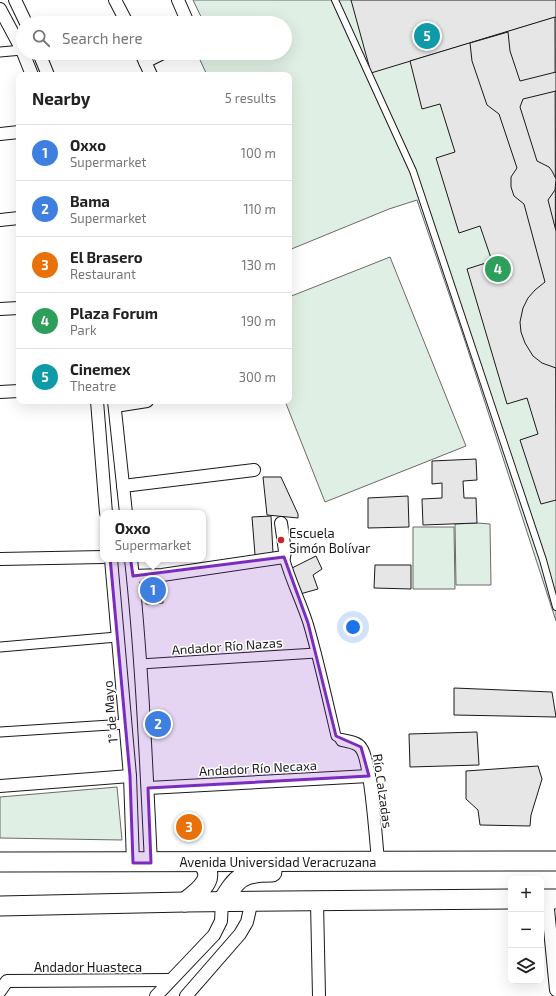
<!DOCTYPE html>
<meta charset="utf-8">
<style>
:root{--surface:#fff;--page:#f2f2f2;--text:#222;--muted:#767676;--line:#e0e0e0;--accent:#0f766e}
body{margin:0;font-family:"Exo 2",sans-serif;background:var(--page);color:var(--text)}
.controls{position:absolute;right:12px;bottom:12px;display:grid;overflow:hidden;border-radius:8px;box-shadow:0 4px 16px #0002}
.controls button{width:36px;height:36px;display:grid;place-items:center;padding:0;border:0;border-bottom:1px solid var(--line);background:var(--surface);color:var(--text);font:20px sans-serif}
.you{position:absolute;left:353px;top:627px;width:14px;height:14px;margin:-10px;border:3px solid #fff;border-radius:50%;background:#1a73e8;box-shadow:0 0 0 6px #1a73e833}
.badge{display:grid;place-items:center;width:26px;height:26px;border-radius:50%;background:var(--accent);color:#fff;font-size:13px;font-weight:700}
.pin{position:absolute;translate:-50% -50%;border:2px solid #fff;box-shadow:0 1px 4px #0006}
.popup{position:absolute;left:100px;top:510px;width:106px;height:52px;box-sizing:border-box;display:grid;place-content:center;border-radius:8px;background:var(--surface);filter:drop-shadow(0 1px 3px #0005);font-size:13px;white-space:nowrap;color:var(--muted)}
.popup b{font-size:15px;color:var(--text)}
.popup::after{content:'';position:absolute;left:50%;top:100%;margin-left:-8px;border:8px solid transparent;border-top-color:var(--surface)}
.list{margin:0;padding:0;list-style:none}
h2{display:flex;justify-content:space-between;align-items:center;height:52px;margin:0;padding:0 16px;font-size:17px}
h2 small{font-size:13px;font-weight:400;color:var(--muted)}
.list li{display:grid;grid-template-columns:26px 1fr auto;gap:12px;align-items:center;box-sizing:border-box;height:56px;padding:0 16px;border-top:1px solid var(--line)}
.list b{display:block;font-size:15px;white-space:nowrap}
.list p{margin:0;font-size:13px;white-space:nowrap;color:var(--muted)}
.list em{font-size:13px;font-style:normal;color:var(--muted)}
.icon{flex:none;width:22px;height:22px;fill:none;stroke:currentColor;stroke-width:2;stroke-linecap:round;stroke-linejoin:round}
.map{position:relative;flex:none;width:556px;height:996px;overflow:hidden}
.search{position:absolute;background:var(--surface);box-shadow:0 4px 16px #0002;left:16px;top:16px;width:276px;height:44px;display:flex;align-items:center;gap:10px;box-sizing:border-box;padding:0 14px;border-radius:22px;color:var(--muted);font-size:15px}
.panel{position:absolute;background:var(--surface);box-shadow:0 4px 16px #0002;left:16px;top:72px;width:276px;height:332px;border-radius:8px}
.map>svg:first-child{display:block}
</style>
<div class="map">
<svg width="556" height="996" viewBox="0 0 556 996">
<rect width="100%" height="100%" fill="#fff"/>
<g fill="#e0efe3" stroke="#6a6a6a">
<path d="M193 0H556V621L464 338 417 200 389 209 289 250V75H207L200 60 209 53H285V23H204Z"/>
<path d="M390 257 466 446 325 502 285 401H289V297Z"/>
<path d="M477 523 490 524 491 585H456L455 524Z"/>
<path d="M413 527H454L455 589H413Z"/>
<path d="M117 787 122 840 0 838V797Z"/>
</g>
<g fill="#e6e6e6" stroke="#1a1a1a">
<path d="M351 0H556V17L371 73Z"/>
<path d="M555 17 556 500 541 504 520 440 538 434 527 398 507 404 467 269 492 261 480 226 459 233 436 158 455 152 440 104 422 109 410 61Z"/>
<path d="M508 32 510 51 520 81 556 72V91L523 99 520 107 537 161 549 167 552 171 556 179 555 190 548 200 556 231V368L542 363 533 356 525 343 521 332 520 322 523 308 528 298 535 290 545 282 524 204 514 196 511 187V177L517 168 499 114 487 105 472 61 470 43Z"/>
<path d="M476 459 477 480 463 481 464 498H476L477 523 423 525 422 499 442 498V483L432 484V461Z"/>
<path d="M263 477H281L298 514V518L267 515Z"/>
<path d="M408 496 409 527 368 528V498Z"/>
<path d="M271 516 273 553 255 555 252 517Z"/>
<path d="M316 556 322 569 313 575 318 589 300 594 288 570Z"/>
<path d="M375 565H411V589L374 588Z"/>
<path d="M162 576 163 603 146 604 144 578Z"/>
<path d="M454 688 552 692 556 717 454 715Z"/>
<path d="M477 732 479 765 410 767 409 734Z"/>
<path d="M538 766 542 779 531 815 530 826 480 825 478 810 466 799V771Z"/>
</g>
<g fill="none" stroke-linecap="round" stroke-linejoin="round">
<g stroke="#1a1a1a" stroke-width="8">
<path id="service" d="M335 0 413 171 543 560 556 607"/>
</g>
<g stroke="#1a1a1a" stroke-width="11">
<g id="pedestrian">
<path d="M0 52 22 50"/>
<path d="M284 557C290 580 301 601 308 623 319 660 327 698 336 736L342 740"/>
<path d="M0 647 117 637"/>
<path d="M140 664 316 653"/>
<path d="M0 732 126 724"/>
</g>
</g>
<g stroke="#1a1a1a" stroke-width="14">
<g id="minor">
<path d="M15 0 26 23"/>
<path d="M115 0 127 23"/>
<path d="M178 0 188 23"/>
<path d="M0 9 22 50 32 75"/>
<path d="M39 53 48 75"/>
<path d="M141 53 151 75"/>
<path d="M145 62 163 53"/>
<path d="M0 134 19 132"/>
<path d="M0 220 19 218"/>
<path d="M0 309 19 308"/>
<path d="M0 392 19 391"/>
<path d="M97 401 106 513"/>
<path d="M114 401 126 513"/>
<path d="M115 406 147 401"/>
<path d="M123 486 254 470"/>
<path d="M0 559 103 557"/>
<path d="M111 559 130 776 133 863"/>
<path d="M131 559C142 660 146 761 151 863"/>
<path d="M133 576 162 575 284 557 285 551 281 523"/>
<path d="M342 740C349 742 357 742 361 748 371 760 376 841 378 861"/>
<path d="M0 786 130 776"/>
<path d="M148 788 369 776"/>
<path d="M547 899 556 990"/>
<path d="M317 902 319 996"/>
<path d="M0 991 7 981 170 980"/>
<path d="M156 996 214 935 221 921 222 902"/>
<path d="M186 996 240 934 247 922 250 909V902"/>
</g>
</g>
<g stroke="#1a1a1a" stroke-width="21">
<g id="primary">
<path d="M0 862 556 861"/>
<path d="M541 899H556"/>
<path d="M185 902C197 893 219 878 201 862"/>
<path d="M222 902C237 877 242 872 272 872"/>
<path d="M0 906 185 902 511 899"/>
</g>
</g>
<use href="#service" stroke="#fff" stroke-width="6"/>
<use href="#pedestrian" stroke="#fff" stroke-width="9"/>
<use href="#minor" stroke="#fff" stroke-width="12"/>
<use href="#primary" stroke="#fff" stroke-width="19"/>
</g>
<path fill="#7b2cbf" fill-opacity="0.2" stroke="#7b2cbf" stroke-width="3" stroke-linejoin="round" d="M130 555 133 576 284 557 308 623 336 736 361 747 369 776 148 788 151 863H133L130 776 110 557Z"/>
<circle fill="#c62828" stroke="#fff" stroke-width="1.5" cx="281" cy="540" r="4"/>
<g text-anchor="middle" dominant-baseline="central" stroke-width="3" stroke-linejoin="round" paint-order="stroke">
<g font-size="13" fill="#1a1a1a" stroke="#fff" text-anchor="start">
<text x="289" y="533">Escuela<tspan x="289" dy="15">Simón Bolívar</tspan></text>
</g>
<g font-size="13" fill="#1a1a1a" stroke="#fff">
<text transform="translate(227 646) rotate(-4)">Andador Río Nazas</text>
<text transform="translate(110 712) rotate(-95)">1° de Mayo</text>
<text transform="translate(258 768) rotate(-3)">Andador Río Necaxa</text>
<text transform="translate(383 791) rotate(82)">Río Calzadas</text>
<text x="278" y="862">Avenida Universidad Veracruzana</text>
<text x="88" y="967">Andador Huasteca</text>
</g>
</g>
</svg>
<div class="controls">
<button>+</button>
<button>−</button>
<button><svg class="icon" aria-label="layers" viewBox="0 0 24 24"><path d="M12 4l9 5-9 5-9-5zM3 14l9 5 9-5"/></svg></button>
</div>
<div class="you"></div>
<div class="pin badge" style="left:153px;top:590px;background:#3f7fe0">1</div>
<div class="popup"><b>Oxxo</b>Supermarket</div>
<div class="pin badge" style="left:158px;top:724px;background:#3f7fe0">2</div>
<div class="pin badge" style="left:189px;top:827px;background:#e8710a">3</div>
<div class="pin badge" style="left:498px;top:269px;background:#2e9e5b">4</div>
<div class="pin badge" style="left:427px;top:36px;background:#0f9aa8">5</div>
<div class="search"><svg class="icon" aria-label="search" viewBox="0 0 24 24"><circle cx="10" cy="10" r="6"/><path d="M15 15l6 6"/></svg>Search here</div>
<section class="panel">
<h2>Nearby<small>5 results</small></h2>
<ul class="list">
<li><span class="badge" style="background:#3f7fe0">1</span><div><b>Oxxo</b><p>Supermarket</p></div><em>100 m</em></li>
<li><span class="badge" style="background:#3f7fe0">2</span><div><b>Bama</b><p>Supermarket</p></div><em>110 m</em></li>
<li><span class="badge" style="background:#e8710a">3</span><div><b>El Brasero</b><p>Restaurant</p></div><em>130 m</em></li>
<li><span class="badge" style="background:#2e9e5b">4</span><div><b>Plaza Forum</b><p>Park</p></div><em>190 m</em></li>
<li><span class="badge" style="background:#0f9aa8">5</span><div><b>Cinemex</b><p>Theatre</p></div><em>300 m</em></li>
</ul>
</section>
</div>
